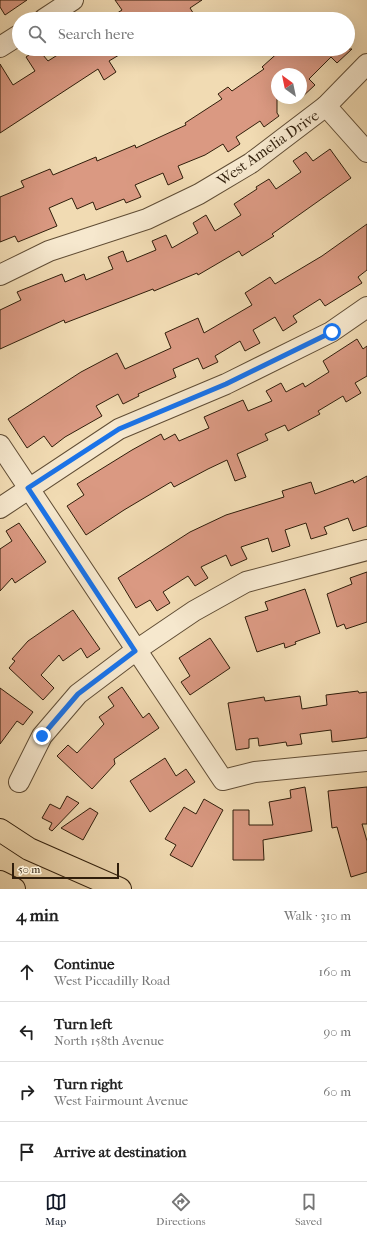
<!DOCTYPE html>
<meta charset="utf-8">
<style>
:root{--surface:#fff;--page:#f6f6f6;--text:#222;--muted:#767676;--line:#e0e0e0;--accent:#111827}
body{margin:0;font-family:"IM FELL French Canon",serif;background:var(--page);color:var(--text)}
.compass{position:absolute;left:271px;top:68px;width:36px;height:36px;border-radius:50%;background:var(--surface);box-shadow:0 4px 16px #0002;rotate:327deg}
.scale{position:absolute;left:12px;bottom:10px;width:107px;box-sizing:border-box;padding-left:4px;border:2px solid #301e0b;border-top:0;font-size:11px;line-height:14px;white-space:nowrap;color:#301e0b;-webkit-text-stroke:3px #f6e8ce;paint-order:stroke}
.stop{position:absolute;width:12px;height:12px;margin:-9px;border:3px solid #1a73e8;border-radius:50%;background:#fff}
.stop.end{background:#1a73e8;border-color:#fff;box-shadow:0 1px 4px #0008}
.list{margin:0;padding:0;list-style:none}
h2{display:flex;justify-content:space-between;align-items:center;height:52px;margin:0;padding:0 16px;font-size:17px}
h2 small{font-size:13px;font-weight:400;color:var(--muted)}
.list li{display:grid;grid-template-columns:26px 1fr auto;gap:12px;align-items:center;box-sizing:border-box;height:60px;padding:0 16px;border-top:1px solid var(--line)}
.list b{display:block;font-size:15px;white-space:nowrap}
.list p{margin:0;font-size:13px;white-space:nowrap;color:var(--muted)}
.list em{font-size:13px;font-style:normal;color:var(--muted)}
.icon{flex:none;width:22px;height:22px;fill:none;stroke:currentColor;stroke-width:2;stroke-linecap:round;stroke-linejoin:round}
.map{position:relative;flex:none;width:367px;height:889px;overflow:hidden}
.search{position:absolute;background:var(--surface);box-shadow:0 4px 16px #0002;left:12px;right:12px;top:12px;height:44px;display:flex;align-items:center;gap:10px;box-sizing:border-box;padding:0 14px;border-radius:22px;color:var(--muted);font-size:15px}
.sheet{height:292px;background:var(--surface)}
nav{display:flex;justify-content:space-around;align-items:center;box-sizing:border-box;height:56px;border-top:1px solid var(--line);background:var(--surface);font-size:11px;color:var(--muted)}
nav a{display:grid;justify-items:center;gap:2px}
nav .on{color:var(--accent)}
.map>svg:first-child{display:block}
</style>
<div class="map">
<svg width="367" height="889" viewBox="0 0 367 889">
<rect width="100%" height="100%" fill="#f1dbb3"/>
<filter id="stains"><feTurbulence type="fractalNoise" baseFrequency=".005" numOctaves="4"/><feColorMatrix values="0 0 0 0 .2 0 0 0 0 .09 0 0 0 0 .02 0 0 0 .5 -.17"/></filter>
<radialGradient id="worn" r=".72"><stop offset=".6" stop-color="#630" stop-opacity="0"/><stop offset="1" stop-color="#630" stop-opacity=".3"/></radialGradient>
<g fill="#da9982" stroke="#301e0b">
<path d="M0 0H27L5 15 0 7Z"/>
<path d="M115 0H202L190 8 197 19H108L122 10Z"/>
<path d="M38 49 48 61 67 49H129L109 61 116 72 104 80 98 69 0 133V64L13 85 35 71 26 57Z"/>
<path d="M282 49H352L337 63 331 57 309 79 315 85 301 98V74H277V113L279 116 264 127 260 121 236 137 240 144 228 152 223 144 205 155 178 166 183 178 168 185 163 173 135 185 141 197 126 203 124 199 96 210 93 202 77 209 72 198 49 208 57 226 18 242 15 236 0 242V197L24 187 21 181 50 169 53 175 96 157 97 161 135 145 136 148 186 125 185 123 222 99 218 94 228 87 232 91 264 69 262 67Z"/>
<path d="M330 149 351 178 272 234 274 236 242 256 239 251 198 275 197 273 154 291 153 289 65 323 64 320 0 349V310L21 300 17 292 62 274 65 282 84 274 86 280 113 269 108 257 123 251 127 262 156 250 152 241 166 235 172 248 198 233 193 223 206 215 215 231 241 215 234 204 257 189 256 187 269 179 276 189 301 172 293 161 306 152 313 161Z"/>
<path d="M367 224V270L358 277 362 283 325 306 320 299 293 316 297 322 283 331 275 317 253 330 260 343 245 351 240 341 215 356 218 362 203 369 198 358 173 369 176 377 138 394 139 396 123 404 118 394 96 406 102 416 65 437 52 447 44 436 27 448 8 419 81 372 117 353 125 369 171 348 165 333 198 318 204 333 252 305 245 293 270 277 275 284 322 256Z"/>
<path d="M357 339 363 349 367 346V376L355 383 361 393 346 402 343 396 318 411 320 414 288 431 285 425 265 434 268 440 237 454 246 477 235 481 227 460 208 469 174 487 171 482 124 510 86 535 67 506 84 495 77 484 132 450 161 434 164 440 175 434 179 441 209 428 204 417 243 400 248 411 272 401 266 391 281 383 286 392 303 383 305 387 329 372 323 361Z"/>
<path d="M367 476V526L353 531 348 518 324 527 327 534 311 539 306 523 285 530 290 546 272 552 268 538 241 547 247 559 231 566 226 555 201 567 208 578 195 586 188 576 163 592 170 603 157 611 150 600 136 608 118 578 190 532 226 515 284 497 282 491 311 482 315 494 353 480 354 483Z"/>
<path d="M19 523 46 562 15 583 12 578 0 591V549L12 541 6 531Z"/>
<path d="M367 572V622L346 629 344 624 337 627 327 594 352 584 350 578Z"/>
<path d="M305 589 320 633 295 642 296 644 285 648 284 643 257 652 245 617 268 610 265 602Z"/>
<path d="M73 610 100 649 87 658 81 648 63 661 59 655 41 675 54 688 43 700 9 668 15 661 12 659 28 641Z"/>
<path d="M210 638 230 668 190 695 181 682 190 676 179 658Z"/>
<path d="M122 687 143 718 149 713 159 728 114 759 115 764 92 789 57 756 68 745 77 753 104 724 99 717 114 706 108 697Z"/>
<path d="M0 688 33 712 23 725 17 721 0 744Z"/>
<path d="M358 691 359 693 367 692V737L365 738 332 742 331 730 300 734 302 744 287 746 286 742 259 746 258 738 249 739V748L236 750 228 703 264 697 265 701 300 696 302 709 327 705 326 695Z"/>
<path d="M165 758 176 776 186 769 195 782 150 812 130 781Z"/>
<path d="M305 787 312 831 263 840 264 860H233V810H249V825H273L269 802 291 798 290 790Z"/>
<path d="M367 787V824H362L367 841V872L351 877 337 827 332 828 328 791Z"/>
<path d="M67 796 79 803 52 831 49 829 52 823 42 818 50 804 60 809Z"/>
<path d="M204 799 223 810 192 867 170 855 176 845 165 839 184 807 196 814Z"/>
<path d="M90 808 98 813 83 840 61 828Z"/>
</g>
<g fill="none" stroke-linecap="round" stroke-linejoin="round">
<g stroke="#604d35" stroke-width="22">
<g id="minor">
<path d="M44 19 73 0"/>
<path d="M0 47 19 35"/>
<path d="M326 106 367 152"/>
<path d="M0 275 49 251 147 219 199 194 251 163 326 106 367 64"/>
<path d="M0 445 223 780 255 772 367 761"/>
<path d="M0 508 119 429 226 384 331 332 367 307"/>
<path d="M19 782 42 736 78 694 135 651 194 611 246 582 367 550"/>
</g>
</g>
<g stroke="#301e0b" stroke-width="24">
<g id="major">
<path d="M0 830 29 849 120 889"/>
<path d="M0 882 14 889"/>
</g>
</g>
<use href="#minor" stroke="#f6e8ce" stroke-width="20"/>
<use href="#major" stroke="#f1dbb3" stroke-width="22"/>
</g>
<g fill="none" stroke-linecap="round" stroke-linejoin="round">
<path stroke="#1a73e8" stroke-width="5" d="M42 736 78 694 135 651 28 488 119 429 226 384 332 332"/>
</g>
<g text-anchor="middle" dominant-baseline="central" stroke-width="4" stroke-linejoin="round" paint-order="stroke">
<g font-size="15" fill="#301e0b" stroke="#f6e8ce">
<text transform="translate(268 148) rotate(-35)">West Amelia Drive</text>
</g>
</g>
<rect width="100%" height="100%" filter="url(#stains)"/>
<rect width="100%" height="100%" fill="url(#worn)"/>
</svg>
<svg class="compass" viewBox="-18 -18 36 36"><path d="M0-13l5 13h-10z" fill="#e53935"/><path d="M0 13l5-13h-10z" fill="#767676"/></svg>
<div class="scale">50 m</div>
<div class="stop" style="left:332px;top:332px"></div>
<div class="stop end" style="left:42px;top:736px"></div>
<div class="search"><svg class="icon" aria-label="search" viewBox="0 0 24 24"><circle cx="10" cy="10" r="6"/><path d="M15 15l6 6"/></svg>Search here</div>
</div>
<section class="sheet">
<h2>4 min<small>Walk · 310 m</small></h2>
<ul class="list">
<li><svg class="icon" aria-label="ahead" viewBox="0 0 24 24"><path d="M12 20V5M6 11l6-6 6 6"/></svg><div><b>Continue</b><p>West Piccadilly Road</p></div><em>160 m</em></li>
<li><svg class="icon" aria-label="left" viewBox="0 0 24 24"><path d="M17 20v-9H6M10 6l-5 5 5 5"/></svg><div><b>Turn left</b><p>North 158th Avenue</p></div><em>90 m</em></li>
<li><svg class="icon" aria-label="right" viewBox="0 0 24 24"><path d="M7 20v-9h11M14 6l5 5-5 5"/></svg><div><b>Turn right</b><p>West Fairmount Avenue</p></div><em>60 m</em></li>
<li><svg class="icon" aria-label="arrive" viewBox="0 0 24 24"><path d="M6 21V4h12l-3 4 3 4H6"/></svg><div><b>Arrive at destination</b></div></li>
</ul>
</section>
<nav>
<a class="on"><svg class="icon" aria-label="map" viewBox="0 0 24 24"><path d="M3 6l6-2 6 2 6-2v14l-6 2-6-2-6 2zM9 4v14M15 6v14"/></svg>Map</a>
<a><svg class="icon" aria-label="directions" viewBox="0 0 24 24"><path d="M12 3l9 9-9 9-9-9zM9 14v-3h6M13 9l2 2-2 2"/></svg>Directions</a>
<a><svg class="icon" aria-label="saved" viewBox="0 0 24 24"><path d="M7 4h10v16l-5-4-5 4z"/></svg>Saved</a>
</nav>
